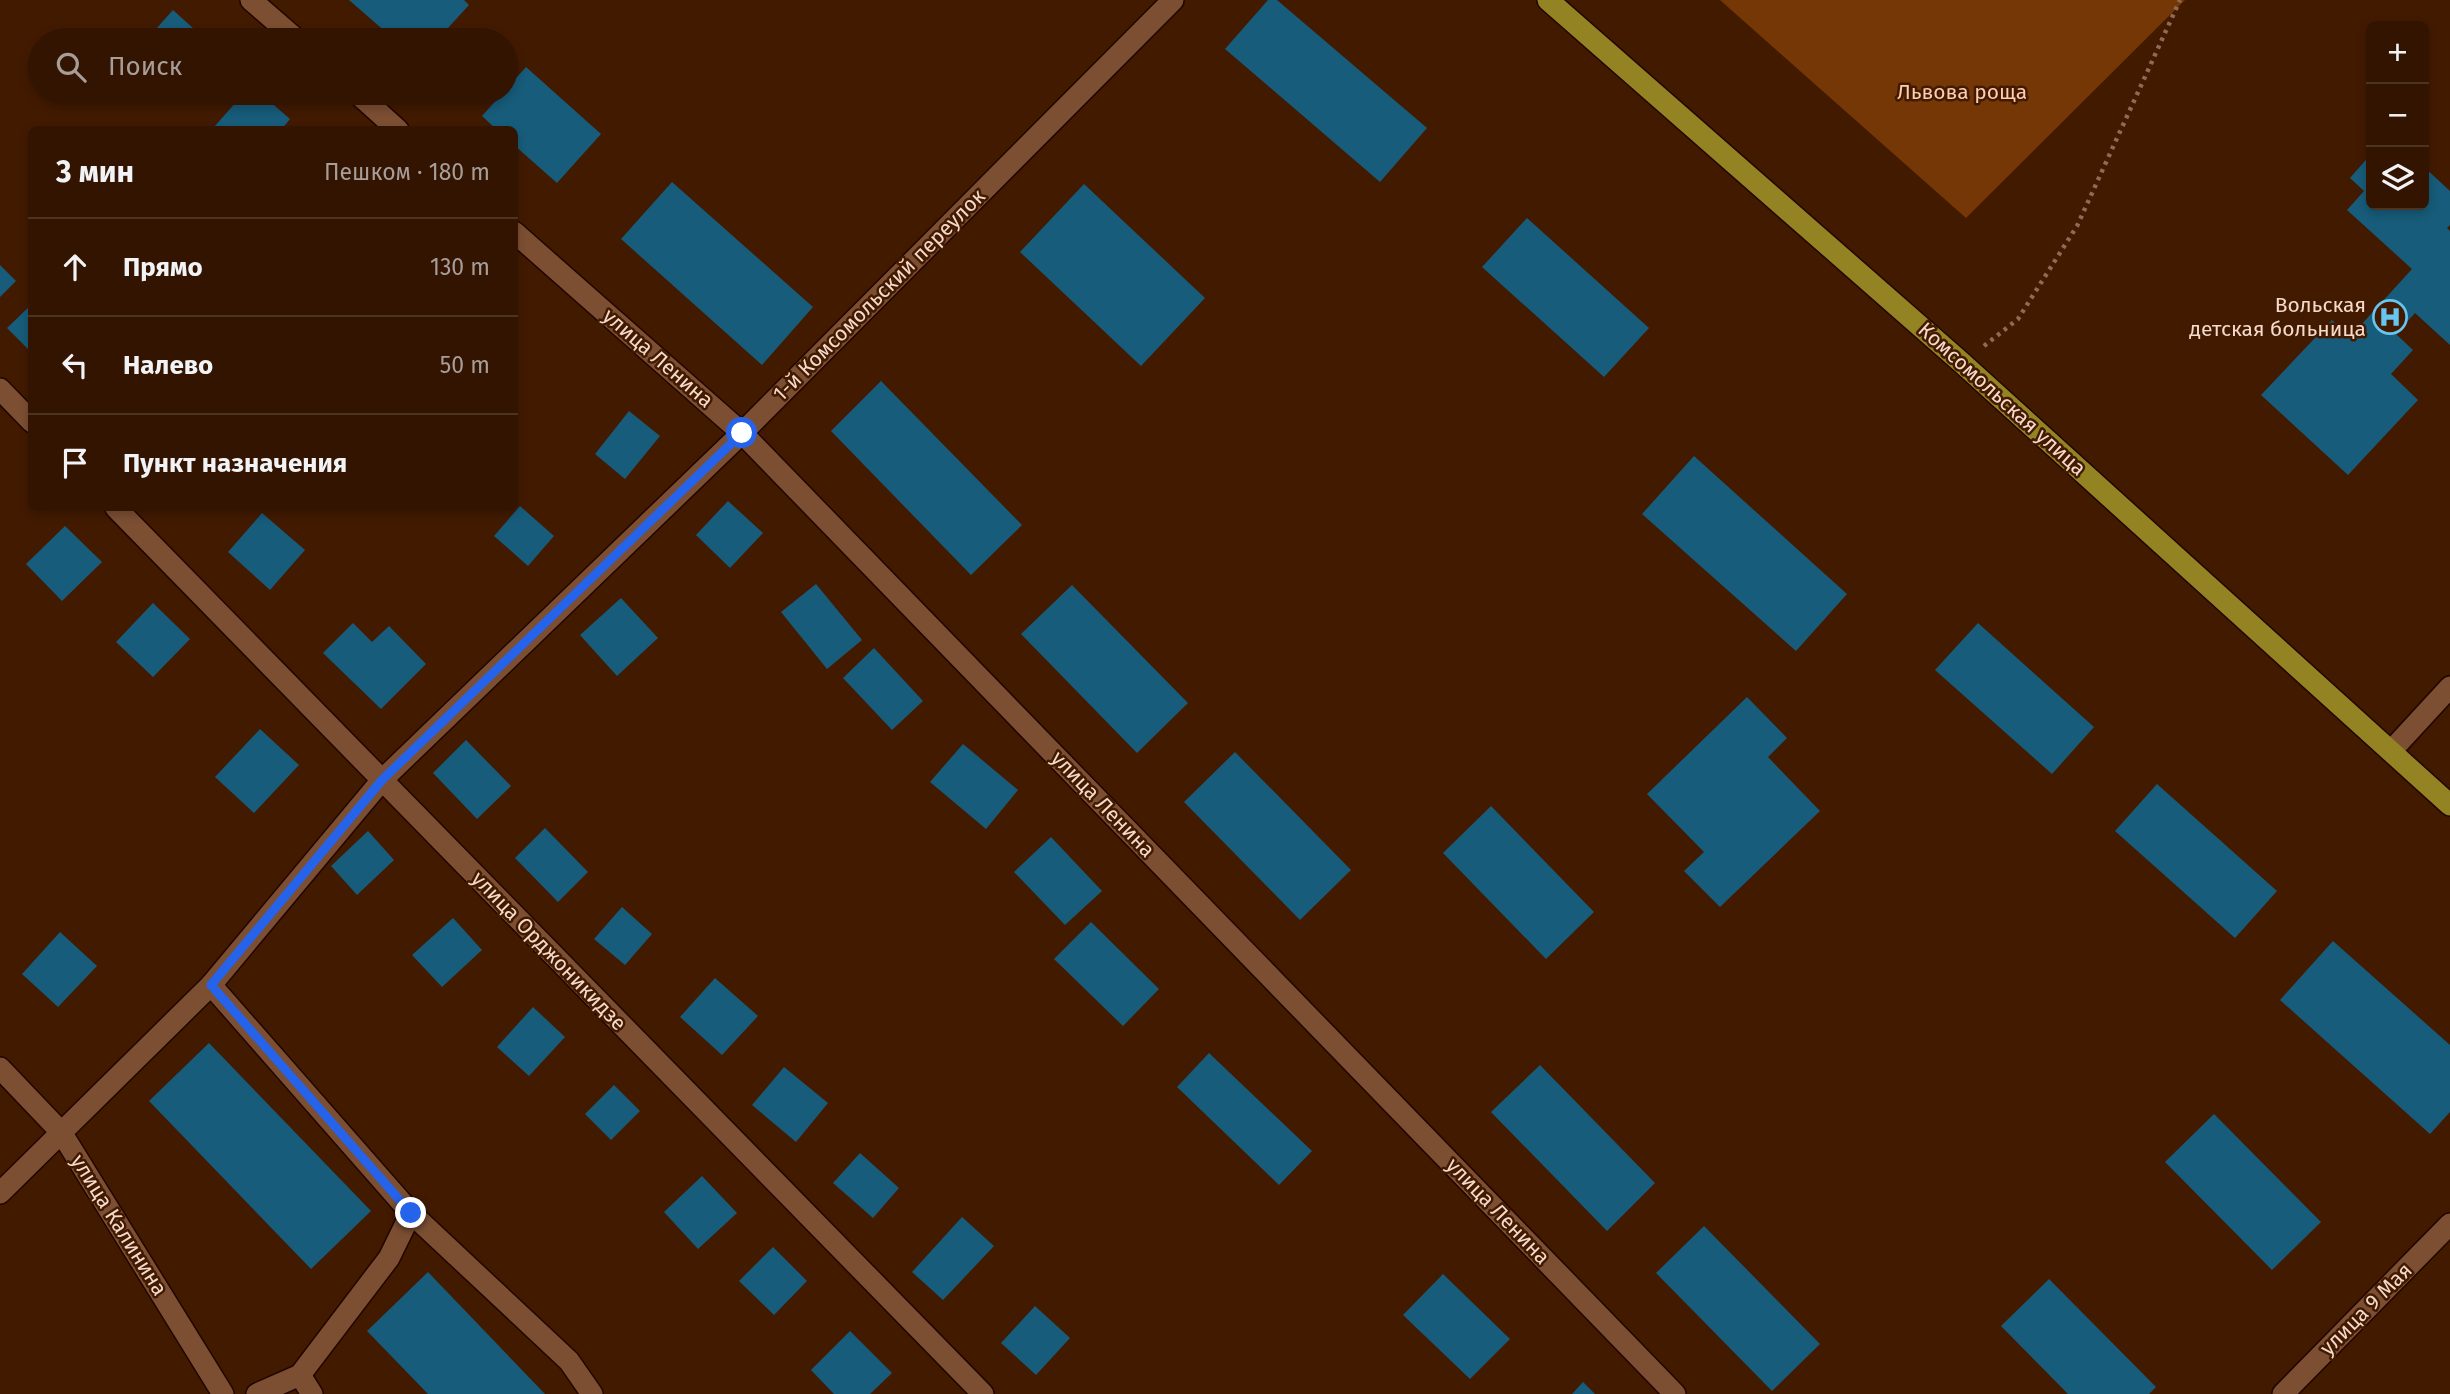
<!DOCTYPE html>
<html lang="ru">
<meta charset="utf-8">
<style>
:root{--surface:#321400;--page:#3d210f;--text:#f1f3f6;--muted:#a89e99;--line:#4d3322}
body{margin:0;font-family:"Fira Sans",sans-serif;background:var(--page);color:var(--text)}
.controls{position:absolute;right:21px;top:21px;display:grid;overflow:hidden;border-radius:10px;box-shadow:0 4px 10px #0003}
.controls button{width:63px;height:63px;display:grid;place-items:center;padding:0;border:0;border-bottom:2px solid var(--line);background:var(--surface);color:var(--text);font:35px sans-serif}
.stop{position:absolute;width:21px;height:21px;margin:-16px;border:5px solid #2563eb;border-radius:50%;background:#fff}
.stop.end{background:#2563eb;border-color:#fff;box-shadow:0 2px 7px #0008}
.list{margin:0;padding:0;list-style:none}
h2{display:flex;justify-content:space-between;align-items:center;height:91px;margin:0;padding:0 28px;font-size:30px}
h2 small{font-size:23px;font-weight:400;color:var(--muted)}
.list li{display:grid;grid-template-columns:46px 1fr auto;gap:21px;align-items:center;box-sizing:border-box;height:98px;padding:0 28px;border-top:2px solid var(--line)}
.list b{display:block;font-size:26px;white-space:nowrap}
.list em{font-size:23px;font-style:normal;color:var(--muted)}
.icon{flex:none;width:38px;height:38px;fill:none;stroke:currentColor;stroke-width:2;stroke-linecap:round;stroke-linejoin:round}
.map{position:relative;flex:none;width:2450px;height:1394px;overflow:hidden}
.search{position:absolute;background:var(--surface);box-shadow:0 4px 10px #0003;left:28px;top:28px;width:490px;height:77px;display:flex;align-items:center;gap:18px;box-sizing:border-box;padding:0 24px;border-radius:38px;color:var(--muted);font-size:26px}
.panel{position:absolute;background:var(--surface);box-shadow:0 4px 10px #0003;left:28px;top:126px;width:490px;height:385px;border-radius:10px}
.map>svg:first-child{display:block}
</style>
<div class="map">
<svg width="2450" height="1394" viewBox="0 0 2450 1394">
<rect width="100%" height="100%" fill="#421a00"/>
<path fill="#753705" d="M1720 0H2185L1966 218Z"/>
<g fill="#175c7a">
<path d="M349 0H464L469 5 437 40H395Z"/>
<path d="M1268 0H1277L1427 128 1380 182 1225 49Z"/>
<path d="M173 10 205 39 204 40H146Z"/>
<path d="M526 67 601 134 557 183 514 145V130H497L482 116Z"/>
<path d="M244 93H260L290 119 281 130H216L214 127Z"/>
<path d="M2371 154V205H2424V167L2450 191V225L2447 228 2450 231V345L2415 313 2396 334 2413 350 2391 374 2418 400 2348 475 2261 395 2332 320 2350 337 2412 269 2347 210 2364 191 2350 178Z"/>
<path d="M672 182 813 307 762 365 621 239Z"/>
<path d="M1084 184 1205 298 1141 366 1020 252Z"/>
<path d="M1527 218 1649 328 1604 377 1482 267Z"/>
<path d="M0 265 16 281 0 297Z"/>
<path d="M32 304V353L7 328Z"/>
<path d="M881 381 1022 525 971 575 831 431Z"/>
<path d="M629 411 660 436 625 479 595 454Z"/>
<path d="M1694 456 1847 594 1796 651 1642 514Z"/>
<path d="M728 501 763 533 730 568 696 535Z"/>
<path d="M520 506 554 536 528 566 494 536Z"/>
<path d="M262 513 305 550 270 590 228 552Z"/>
<path d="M65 526 102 562 62 601 26 564Z"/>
<path d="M816 584 862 640 827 669 781 612Z"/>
<path d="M1072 585 1188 703 1137 753 1021 634Z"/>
<path d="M621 598 658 638 617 676 580 635Z"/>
<path d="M153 603 190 639 153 677 116 642Z"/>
<path d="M353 623 372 642 389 626 426 664 381 709 323 653Z"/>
<path d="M1978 623 2094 727 2052 774 1935 670Z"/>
<path d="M874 648 923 701 892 730 843 678Z"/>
<path d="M1747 697 1787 738 1768 757 1820 811 1720 907 1684 871 1704 852 1647 794Z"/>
<path d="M260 729 299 765 254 813 215 777Z"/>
<path d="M466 740 511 786 477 819 433 773Z"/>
<path d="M963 744 1018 790 986 829 930 782Z"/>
<path d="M1235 752 1351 870 1300 920 1184 802Z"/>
<path d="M2157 784 2277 891 2235 938 2115 831Z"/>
<path d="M1491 806 1594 912 1546 959 1443 853Z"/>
<path d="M545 828 588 872 558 902 515 858Z"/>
<path d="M368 831 394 860 357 895 331 866Z"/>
<path d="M1051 837 1102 891 1065 925 1014 872Z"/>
<path d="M622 907 652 934 625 965 594 939Z"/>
<path d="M453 918 482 950 442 987 412 955Z"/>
<path d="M1091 922 1159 989 1123 1026 1054 959Z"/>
<path d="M60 932 97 966 58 1007 22 974Z"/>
<path d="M2333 941 2450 1045V1112L2430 1134 2280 1000Z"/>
<path d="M715 978 758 1016 722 1055 680 1017Z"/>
<path d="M533 1007 565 1037 529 1076 497 1047Z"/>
<path d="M209 1043 371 1211 311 1269 149 1101Z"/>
<path d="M1209 1053 1312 1151 1279 1185 1177 1087Z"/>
<path d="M1540 1065 1655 1183 1607 1231 1491 1112Z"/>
<path d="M784 1067 828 1103 796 1142 752 1105Z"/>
<path d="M614 1085 640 1111 611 1140 585 1114Z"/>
<path d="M2214 1114 2321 1222 2272 1270 2165 1162Z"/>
<path d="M860 1153 899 1188 873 1218 833 1183Z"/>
<path d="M702 1176 737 1213 698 1249 664 1212Z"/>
<path d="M962 1217 994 1246 943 1300 912 1272Z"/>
<path d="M1704 1226 1820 1344 1772 1391 1656 1273Z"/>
<path d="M773 1247 807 1281 774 1315 739 1281Z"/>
<path d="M428 1272 545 1394H428L367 1331Z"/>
<path d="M1443 1274 1510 1339 1470 1379 1403 1315Z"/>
<path d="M2049 1279 2156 1387 2149 1394H2068L2001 1326Z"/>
<path d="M1035 1306 1070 1338 1036 1375 1001 1343Z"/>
<path d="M850 1331 892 1373 870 1394H834L811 1370Z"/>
<path d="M1583 1382 1595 1394H1572Z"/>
</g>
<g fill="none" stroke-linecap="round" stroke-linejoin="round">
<g stroke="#220600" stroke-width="24">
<g id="minor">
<path d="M251 0 297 40"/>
<path d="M357 93 398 130"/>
<path d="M514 232 742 433 1675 1394"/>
<path d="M0 389 32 422"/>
<path d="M116 508 983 1394"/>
<path d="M2392 750 2450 687"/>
<path d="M211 985 411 1213 569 1361 592 1394"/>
<path d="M0 1068 61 1132 223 1394"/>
<path d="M0 1193 211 985 382 780 742 433 1173 0"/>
<path d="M300 1375 312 1394"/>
<path d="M257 1394 300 1375 389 1258 411 1213"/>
<path d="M2283 1394 2450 1224"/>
</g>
</g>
<g stroke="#220600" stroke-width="24">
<path id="major" d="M1548 0 1962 363 2450 805"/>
</g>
<path stroke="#8e6b56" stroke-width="4.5" stroke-dasharray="3.5 5" stroke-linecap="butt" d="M1984 346 2018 319 2077 226 2180 0"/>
<use href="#minor" stroke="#7c4f33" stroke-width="21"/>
<use href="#major" stroke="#938322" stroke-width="21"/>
</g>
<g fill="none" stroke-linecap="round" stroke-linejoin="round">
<path stroke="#2563eb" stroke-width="9" d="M411 1213 211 985 382 780 742 433"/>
</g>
<defs>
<g id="hospital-ring" transform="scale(1.75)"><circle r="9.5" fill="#421a00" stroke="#68c4f0" stroke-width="1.5"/><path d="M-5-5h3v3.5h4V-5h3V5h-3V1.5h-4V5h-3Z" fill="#68c4f0"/></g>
</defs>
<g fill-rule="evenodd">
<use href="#hospital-ring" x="2390" y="317"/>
</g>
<g text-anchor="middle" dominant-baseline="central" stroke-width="5" stroke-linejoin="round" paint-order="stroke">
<g font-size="21" fill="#fdcdb1" stroke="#421a00">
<text x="1962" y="92">Львова роща</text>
</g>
<g font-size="21" fill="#f5dacb" stroke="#421a00">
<text transform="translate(879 295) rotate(-45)">1-й Комсомольский переулок</text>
<text transform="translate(658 358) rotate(41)">улица Ленина</text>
<text transform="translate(2002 399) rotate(42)">Комсомольская улица</text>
<text transform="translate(1103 804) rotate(46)">улица Ленина</text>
<text transform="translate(549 951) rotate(46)">улица Орджоникидзе</text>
<text transform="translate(1498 1211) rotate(46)">улица Ленина</text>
<text transform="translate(119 1225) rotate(58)">улица Калинина</text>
<text transform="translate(2366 1309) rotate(-45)">улица 9 Мая</text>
</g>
<g font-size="21" fill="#f5dacb" stroke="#421a00" text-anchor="end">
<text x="2366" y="305">Вольская<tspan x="2366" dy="24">детская больница</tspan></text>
</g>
</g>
</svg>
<div class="controls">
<button>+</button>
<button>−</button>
<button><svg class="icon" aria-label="layers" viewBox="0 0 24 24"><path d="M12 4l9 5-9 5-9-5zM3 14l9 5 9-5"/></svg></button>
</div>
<div class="stop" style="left:742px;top:433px"></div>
<div class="stop end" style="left:411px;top:1213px"></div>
<div class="search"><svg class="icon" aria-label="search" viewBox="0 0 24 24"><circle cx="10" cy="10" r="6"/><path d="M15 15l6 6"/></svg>Поиск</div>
<section class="panel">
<h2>3 мин<small>Пешком · 180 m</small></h2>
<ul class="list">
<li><svg class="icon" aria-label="ahead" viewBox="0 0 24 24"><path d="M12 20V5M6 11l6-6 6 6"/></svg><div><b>Прямо</b></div><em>130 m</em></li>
<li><svg class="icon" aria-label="left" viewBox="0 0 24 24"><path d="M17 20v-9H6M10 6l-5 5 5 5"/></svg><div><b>Налево</b></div><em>50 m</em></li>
<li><svg class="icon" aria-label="arrive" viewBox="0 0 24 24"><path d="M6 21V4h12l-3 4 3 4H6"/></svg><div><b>Пункт назначения</b></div></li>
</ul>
</section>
</div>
